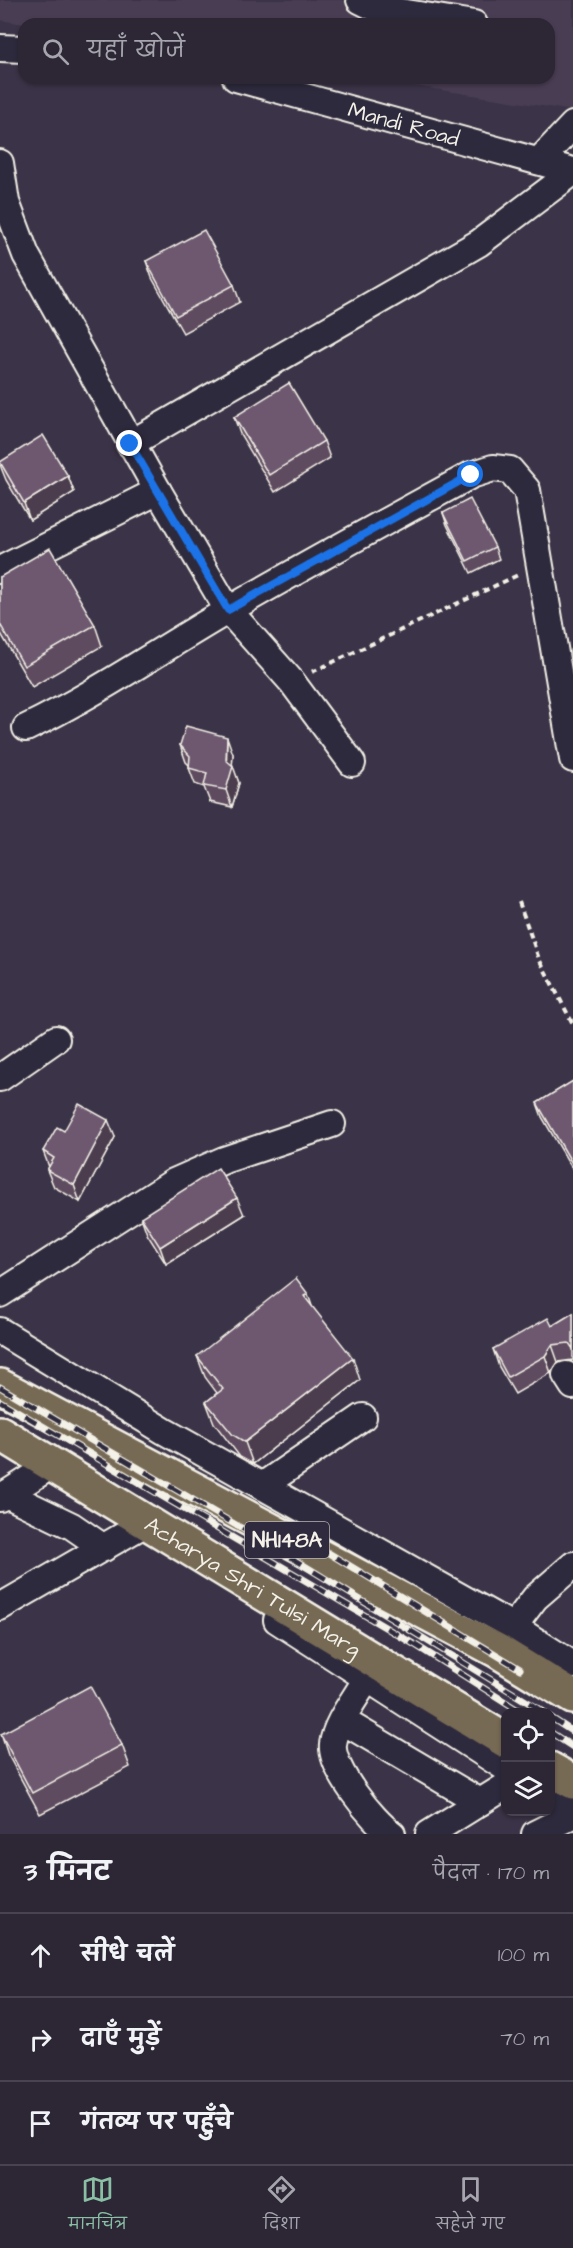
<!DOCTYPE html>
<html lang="hi">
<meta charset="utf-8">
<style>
:root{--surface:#2c2635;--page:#383241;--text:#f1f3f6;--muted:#a6a5ad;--line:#484350;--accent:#8abfa5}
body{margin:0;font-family:"Architects Daughter","Playpen Sans Deva",sans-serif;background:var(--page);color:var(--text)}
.controls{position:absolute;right:18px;bottom:18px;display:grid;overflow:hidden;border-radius:12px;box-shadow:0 2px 4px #0004}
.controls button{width:54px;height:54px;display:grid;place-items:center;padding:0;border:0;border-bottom:2px solid var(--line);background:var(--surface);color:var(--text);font:30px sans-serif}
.stop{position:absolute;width:18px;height:18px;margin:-14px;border:4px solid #1a73e8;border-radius:50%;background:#fff}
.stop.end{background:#1a73e8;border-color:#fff;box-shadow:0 2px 6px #0008}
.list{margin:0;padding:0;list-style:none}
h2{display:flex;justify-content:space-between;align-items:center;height:78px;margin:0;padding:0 24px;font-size:26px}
h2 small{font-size:20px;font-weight:400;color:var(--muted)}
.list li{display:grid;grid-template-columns:39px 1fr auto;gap:18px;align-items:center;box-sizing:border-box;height:84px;padding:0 24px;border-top:2px solid var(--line)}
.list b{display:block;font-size:22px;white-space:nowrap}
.list em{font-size:20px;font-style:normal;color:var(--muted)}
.icon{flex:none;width:33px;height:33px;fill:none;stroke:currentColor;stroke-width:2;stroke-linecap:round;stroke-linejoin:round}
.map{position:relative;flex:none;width:573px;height:1834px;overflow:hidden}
.search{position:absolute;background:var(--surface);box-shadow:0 2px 4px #0004;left:18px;right:18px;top:18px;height:66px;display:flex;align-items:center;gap:15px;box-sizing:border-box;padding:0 21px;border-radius:18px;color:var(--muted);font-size:22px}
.sheet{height:330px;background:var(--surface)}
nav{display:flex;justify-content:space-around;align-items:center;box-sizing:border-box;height:84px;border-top:2px solid var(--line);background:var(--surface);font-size:16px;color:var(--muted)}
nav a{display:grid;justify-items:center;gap:3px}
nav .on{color:var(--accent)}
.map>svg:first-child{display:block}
</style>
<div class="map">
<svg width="573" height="1834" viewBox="0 0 573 1834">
<rect width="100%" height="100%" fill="#3b3347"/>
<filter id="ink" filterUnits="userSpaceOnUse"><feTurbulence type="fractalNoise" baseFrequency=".0167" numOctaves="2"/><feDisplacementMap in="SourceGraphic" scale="12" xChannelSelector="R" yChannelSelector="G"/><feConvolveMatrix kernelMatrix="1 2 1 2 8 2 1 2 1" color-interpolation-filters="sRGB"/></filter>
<g filter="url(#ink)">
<path fill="#4a3e53" d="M0 0H573V111L365 78H549V24H24L0 20Z"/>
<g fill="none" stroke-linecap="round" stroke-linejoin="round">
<g stroke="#f4f1e8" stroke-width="30">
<g id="minor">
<path d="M360 0 376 8 474 24"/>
<path d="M0 48 24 49"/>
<path id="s1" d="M236 78 573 171"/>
<path d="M539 161 573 125"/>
<path d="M0 163 6 202 26 255 158 491 228 610 292 682 352 763"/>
<path d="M130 444 479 243 573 172"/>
<path d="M0 570 158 491"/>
<path d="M26 728C96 694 160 650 227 611 307 564 389 520 471 475L493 468 510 470 527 490 573 759"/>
<path d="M0 1078 56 1039"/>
<path d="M0 1294 174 1182 224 1160 332 1124"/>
<path d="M0 1331 164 1431 512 1626 573 1665"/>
<path d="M566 1375 573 1386"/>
<path d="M262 1486 363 1417"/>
<path d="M6 1494 72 1526 104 1548"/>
<path d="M0 1498 41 1472"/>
<path d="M0 1607 137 1528"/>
<path d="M277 1620 506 1768"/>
<path d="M504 1639 535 1598 573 1565"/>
<path d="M367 1678C356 1698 336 1722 333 1744 330 1768 373 1821 392 1834"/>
<path d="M343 1721 480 1802"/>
<path d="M550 1797 573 1812"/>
<path d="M429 1834 506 1786"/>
<path d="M535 1834 573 1815"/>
</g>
</g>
<g stroke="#f4f1e8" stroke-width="38">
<g id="highway">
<path d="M0 1386 498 1651 573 1697"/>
<path id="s2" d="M0 1433 506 1741"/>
<path d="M550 1769 573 1782"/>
</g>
</g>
<g stroke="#f4f1e8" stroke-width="4" stroke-dasharray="6 4.5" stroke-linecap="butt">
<path d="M312 672 520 574"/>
<path d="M519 902 539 959 573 1024"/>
</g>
<use href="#minor" stroke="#2f2a3d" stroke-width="26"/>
<use href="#highway" stroke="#766a54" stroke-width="33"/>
<g stroke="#f4f1e8" stroke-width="7">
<g id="rail">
<path d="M0 1387 277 1549 544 1712"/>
<path d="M0 1401 417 1646 521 1712"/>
<path d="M312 1543 520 1669"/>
<path d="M550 1717 573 1732"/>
<path d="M550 1732 573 1747"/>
</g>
</g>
<use href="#rail" stroke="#2f2a3d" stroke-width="4.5" stroke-dasharray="14" stroke-linecap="butt"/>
</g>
<g fill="#5e4c5f" stroke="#f4f1e8" stroke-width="1.5">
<path d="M146 261 234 285 240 302 183 333 152 278Z"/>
<path d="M234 417 324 441 330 458 275 492 240 434Z"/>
<path d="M0 465 68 476 74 492 30 520 6 480Z"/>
<path d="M443 513 495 547 499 559 471 573 447 525Z"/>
<path d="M0 577 95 625 102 646 32 687 0 632Z"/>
<path d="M180 745 233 754 232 766 239 783 232 807 210 802 204 787 195 784 189 768V765L186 762Z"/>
<path d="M573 1081V1170L542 1117 537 1103Z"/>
<path d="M64 1131 115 1137 80 1202 54 1187 47 1170 49 1167 43 1151Z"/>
<path d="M244 1215 166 1264 147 1234 141 1217Z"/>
<path d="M312 1307 360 1380 253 1464 240 1457 214 1423 206 1402 217 1393 205 1377 197 1356Z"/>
<path d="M573 1313V1360L558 1362 551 1373 515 1394 499 1367 493 1349 552 1326Z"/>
<path d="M1 1734 122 1745 130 1767 40 1814 8 1755Z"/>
</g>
<g fill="#4c3e4e" stroke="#f4f1e8" stroke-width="1.5">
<path d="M68 476 74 492 30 520 24 503Z"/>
<path d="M227 737 233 754 232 768 233 766 239 783 232 807 226 790Z"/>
<path d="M108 1120 115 1137 80 1202 74 1185Z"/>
<path d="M237 1198 244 1215 166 1264 160 1247Z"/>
<path d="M308 1294 315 1315 304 1296Z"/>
<path d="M552 1345 558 1362 551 1373 545 1356Z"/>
<path d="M353 1358 360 1380 253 1464 245 1442Z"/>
</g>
<g fill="#6d586f" stroke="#f4f1e8" stroke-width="1.5">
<path d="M204 230 234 285 176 316 146 261Z"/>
<path d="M289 383 324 441 269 475 234 417Z"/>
<path d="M43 435 68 476 24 503 0 462Z"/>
<path d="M470 499 495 547 467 561 443 513Z"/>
<path d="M50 548 95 625 24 666 0 624V577Z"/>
<path d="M186 726 227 737 226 760 233 766 226 790 204 786 207 773 189 768 190 756 180 745Z"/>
<path d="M573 1081V1165L537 1103Z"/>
<path d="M79 1104 108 1120 74 1185 47 1170 54 1158 43 1151 57 1127 64 1131Z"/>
<path d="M218 1168 237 1198 160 1247 141 1217Z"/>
<path d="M296 1278 308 1294 304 1296 353 1358 245 1442 233 1435 206 1402 223 1389 197 1356Z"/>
<path d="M573 1313V1349L569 1343 552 1345 545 1356 508 1377 493 1349 548 1318 552 1326Z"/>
<path d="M90 1686 122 1745 32 1793 1 1734Z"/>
</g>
</g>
<g fill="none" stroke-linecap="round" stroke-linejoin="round" filter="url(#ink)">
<path stroke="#1a73e8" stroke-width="8" d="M130 444 228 610 471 475"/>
</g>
<g text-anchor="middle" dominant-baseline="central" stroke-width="4.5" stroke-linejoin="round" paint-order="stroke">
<rect fill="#2f2a3d" stroke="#b9b5b5" stroke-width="1.5" x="245" y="1522" width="84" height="36" rx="4.5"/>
<g font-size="21" font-weight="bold" fill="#f4f1e8">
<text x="287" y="1540">NH148A</text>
</g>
<g font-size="22" fill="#f4f1e8" stroke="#2f2a3d">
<text stroke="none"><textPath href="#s1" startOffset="174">Mandi Road</textPath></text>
<text stroke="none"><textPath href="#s2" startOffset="296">Acharya Shri Tulsi Marg</textPath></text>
</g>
</g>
</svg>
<div class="controls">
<button><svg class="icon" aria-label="locate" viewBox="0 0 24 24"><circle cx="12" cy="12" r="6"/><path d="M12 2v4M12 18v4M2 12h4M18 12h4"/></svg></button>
<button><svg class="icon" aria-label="layers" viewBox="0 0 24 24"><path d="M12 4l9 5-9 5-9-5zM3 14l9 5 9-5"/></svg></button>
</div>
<div class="stop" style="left:471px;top:475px"></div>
<div class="stop end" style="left:130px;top:444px"></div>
<div class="search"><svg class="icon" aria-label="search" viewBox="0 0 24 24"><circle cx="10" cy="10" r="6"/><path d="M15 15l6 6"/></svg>यहाँ खोजें</div>
</div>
<section class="sheet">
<h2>3 मिनट<small>पैदल · 170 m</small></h2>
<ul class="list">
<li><svg class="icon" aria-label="ahead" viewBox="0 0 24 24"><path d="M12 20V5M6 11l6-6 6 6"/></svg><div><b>सीधे चलें</b></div><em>100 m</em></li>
<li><svg class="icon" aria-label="right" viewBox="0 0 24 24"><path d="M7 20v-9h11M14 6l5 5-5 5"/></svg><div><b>दाएँ मुड़ें</b></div><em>70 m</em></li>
<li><svg class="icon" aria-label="arrive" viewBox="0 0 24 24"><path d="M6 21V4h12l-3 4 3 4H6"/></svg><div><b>गंतव्य पर पहुँचे</b></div></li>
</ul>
</section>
<nav>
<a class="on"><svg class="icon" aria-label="map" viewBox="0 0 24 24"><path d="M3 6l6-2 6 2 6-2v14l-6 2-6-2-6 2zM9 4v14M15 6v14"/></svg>मानचित्र</a>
<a><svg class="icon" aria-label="directions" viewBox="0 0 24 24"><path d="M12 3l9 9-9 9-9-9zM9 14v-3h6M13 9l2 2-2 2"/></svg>दिशा</a>
<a><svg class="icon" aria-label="saved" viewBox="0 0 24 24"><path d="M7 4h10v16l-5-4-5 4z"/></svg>सहेजे गए</a>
</nav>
